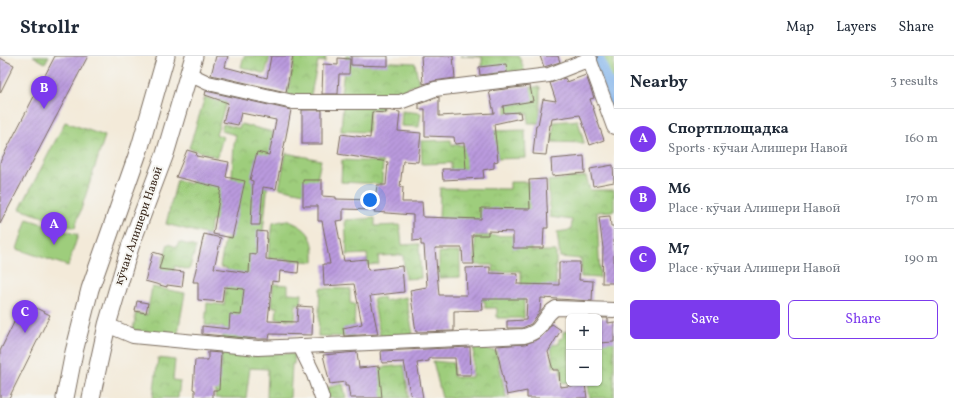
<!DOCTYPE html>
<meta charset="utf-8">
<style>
:root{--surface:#fff;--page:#f6f6f7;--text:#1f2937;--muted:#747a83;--line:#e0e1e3;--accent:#7c3aed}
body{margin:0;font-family:Vollkorn,serif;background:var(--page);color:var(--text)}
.controls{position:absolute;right:12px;bottom:12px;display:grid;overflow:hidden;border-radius:6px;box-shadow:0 1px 3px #0004}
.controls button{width:36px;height:36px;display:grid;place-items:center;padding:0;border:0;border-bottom:1px solid var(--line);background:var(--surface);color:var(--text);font:20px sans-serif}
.you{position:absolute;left:370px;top:144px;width:14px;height:14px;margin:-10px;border:3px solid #fff;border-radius:50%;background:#1a73e8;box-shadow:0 0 0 6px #1a73e833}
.badge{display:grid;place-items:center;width:26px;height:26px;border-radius:50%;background:var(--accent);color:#fff;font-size:13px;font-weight:700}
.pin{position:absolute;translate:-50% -33px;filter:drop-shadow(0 1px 2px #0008)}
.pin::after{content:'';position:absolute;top:21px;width:14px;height:12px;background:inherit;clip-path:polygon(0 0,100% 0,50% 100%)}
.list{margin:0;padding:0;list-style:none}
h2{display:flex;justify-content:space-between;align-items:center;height:52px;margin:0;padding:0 16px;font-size:17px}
h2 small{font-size:13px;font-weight:400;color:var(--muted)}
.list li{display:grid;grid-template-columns:26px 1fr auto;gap:12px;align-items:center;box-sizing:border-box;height:60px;padding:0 16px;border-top:1px solid var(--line)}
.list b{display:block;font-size:15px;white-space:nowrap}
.list p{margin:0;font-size:13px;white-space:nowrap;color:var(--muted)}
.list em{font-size:13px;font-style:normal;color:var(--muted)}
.actions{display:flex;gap:8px;padding:12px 16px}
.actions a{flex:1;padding:9px 0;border:1px solid var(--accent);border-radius:6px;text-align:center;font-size:14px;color:var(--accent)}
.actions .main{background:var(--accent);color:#fff}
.map{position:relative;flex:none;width:614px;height:342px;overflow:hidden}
header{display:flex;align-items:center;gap:24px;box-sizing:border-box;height:56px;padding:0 20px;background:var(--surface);border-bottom:1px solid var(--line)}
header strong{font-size:19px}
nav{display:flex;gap:22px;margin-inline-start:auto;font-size:14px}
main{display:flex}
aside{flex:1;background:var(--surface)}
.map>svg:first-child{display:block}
</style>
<header>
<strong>Strollr</strong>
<nav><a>Map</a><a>Layers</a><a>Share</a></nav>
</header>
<main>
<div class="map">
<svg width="614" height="342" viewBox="0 0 614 342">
<defs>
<pattern id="park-crowns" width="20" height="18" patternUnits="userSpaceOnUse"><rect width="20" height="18" fill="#9ecd7c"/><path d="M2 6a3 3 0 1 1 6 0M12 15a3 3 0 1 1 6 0" fill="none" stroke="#89b06b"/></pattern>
<pattern id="building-hatch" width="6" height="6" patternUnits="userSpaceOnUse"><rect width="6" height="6" fill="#ba9ade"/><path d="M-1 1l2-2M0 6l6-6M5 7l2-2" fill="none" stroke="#987eb3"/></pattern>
</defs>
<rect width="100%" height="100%" fill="#f6f6f2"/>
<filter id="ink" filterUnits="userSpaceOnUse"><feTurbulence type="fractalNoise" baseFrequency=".025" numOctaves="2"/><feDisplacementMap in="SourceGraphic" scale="8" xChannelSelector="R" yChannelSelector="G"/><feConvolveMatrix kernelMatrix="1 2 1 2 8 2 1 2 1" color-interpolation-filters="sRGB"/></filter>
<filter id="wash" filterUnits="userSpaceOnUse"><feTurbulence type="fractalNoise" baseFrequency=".012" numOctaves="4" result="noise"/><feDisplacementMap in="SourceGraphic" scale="16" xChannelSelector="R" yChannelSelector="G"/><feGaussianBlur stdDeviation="0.9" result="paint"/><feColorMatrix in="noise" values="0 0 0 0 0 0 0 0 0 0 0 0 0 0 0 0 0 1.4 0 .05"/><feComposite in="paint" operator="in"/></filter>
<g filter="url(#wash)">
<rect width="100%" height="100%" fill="#f3ead9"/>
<path fill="#9ecd7c" stroke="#6c7c4d" d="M27 163 78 179 68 210 17 193Z"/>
<g fill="url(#park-crowns)" stroke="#6c7c4d">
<path d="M33 0H49L45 7Z"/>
<path d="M244 0H270L265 18 241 11Z"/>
<path d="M295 0H326L325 6 318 5 310 43 287 39Z"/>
<path d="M346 0H360V4L415 7 419 28 406 32 405 40 340 44Z"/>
<path d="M460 0H519L525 16 504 22 482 15V1Z"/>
<path d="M600 0H614V33L601 2Z"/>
<path d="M522 31H540V67H528V57H506V45Z"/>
<path d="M222 37 229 39 216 78 223 81 217 101 189 92 205 41 219 46Z"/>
<path d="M343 48 382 50V53H370L368 76 341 75Z"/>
<path d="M402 55 421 57 419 71 401 70Z"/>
<path d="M578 64 584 87 552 86 554 66Z"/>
<path d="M65 66 105 80 75 172 20 153Z"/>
<path d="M223 68 239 72 241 68 273 76 251 296 295 298 294 308H292L290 342H267L268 313 250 312 246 342H215L217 313H221L223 271 205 269 207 247 224 249 227 212 220 211 225 183 228 184 234 88 236 79 221 75Z"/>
<path d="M525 74 526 102 494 103 493 75Z"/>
<path d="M451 84 452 89H476L477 115 451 116V107L422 108 421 85Z"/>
<path d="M286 97 321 104 314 139 279 132Z"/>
<path d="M342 104 383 106 382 128 341 126Z"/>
<path d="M194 117 227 126 217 166 212 165 208 179 166 168 177 124 191 128Z"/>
<path d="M586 120 590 134H614V155L597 156 600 222 581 221V203L560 201 557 176 571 174 572 164 550 161 548 125Z"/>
<path d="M510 126H542L541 158 493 165 439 164 440 132 510 133Z"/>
<path d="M375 162V170L400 169 402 189 419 188 421 222 405 223 403 199 378 200 379 208 368 209 367 198 347 199 345 164Z"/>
<path d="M286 164C309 172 315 182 314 206L268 202 273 167Z"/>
<path d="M531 179V195H556V237H521V215L493 216V209H475V180Z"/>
<path d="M179 186 196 191 189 214 175 210 173 217 160 214 168 188 177 191Z"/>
<path d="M439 196H460V221L439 222Z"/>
<path d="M273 228 288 229V237L302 238 301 248H296L295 264 276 263 277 251H272Z"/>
<path d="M502 230 524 239V262H497V252H485V245L469 246Z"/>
<path d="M152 231 185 237 177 282 133 274 136 257 147 259Z"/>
<path d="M320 232 350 233V247L355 248 354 281 318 280Z"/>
<path d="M383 241 384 245 406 241 413 278 381 284 373 243Z"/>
<path d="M569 275V326L562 327 560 310 553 311 551 289 559 288V283L563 282V276Z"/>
<path d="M599 275 614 276V342H590L588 330 599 327Z"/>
<path d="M474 291 496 295 506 341 510 342H442L433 305 453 307 454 321H472Z"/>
<path d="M158 302 175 304 173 324 180 325 178 342H153Z"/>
<path d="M404 309 409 342H381L376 312Z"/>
<path d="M343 328 346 342H328L326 332Z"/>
</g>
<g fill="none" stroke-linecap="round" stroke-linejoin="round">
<path stroke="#7eb1eb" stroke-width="14" d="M596 0 614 46"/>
</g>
<g id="blocks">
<g fill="url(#building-hatch)">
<path d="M55 0H88L0 168V106Z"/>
<path d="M216 0H228L225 11 267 22 271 0H293L286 36 211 19Z"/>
<path d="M351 0H388V10L351 9Z"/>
<path d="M421 0H453L455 22 434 25 423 28Z"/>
<path d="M540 0H558L560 6 544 11Z"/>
<path d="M0 2 14 9 0 37Z"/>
<path d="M338 2 350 3 349 18H339L338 38H322L323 8 338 9Z"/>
<path d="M506 8 507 16 480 19 479 11Z"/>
<path d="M586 19 594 42 590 43 604 84 590 89 580 59 552 63 551 69H550L546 99 533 98 536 69H538L543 43 556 45 550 27 565 22 567 26Z"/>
<path d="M530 30 533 45 503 50 504 57 520 56 521 62 494 68 498 105 494 106V112L483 114 484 122 443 124 442 113H466L464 87 455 88 454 81 425 80V53H419V48L439 41V60L494 57 489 35Z"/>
<path d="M206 35 291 54 276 133 263 131 260 169H251L253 125 250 124 257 96 269 99 276 64 241 57 238 69 223 66 228 47 205 39Z"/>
<rect x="302" y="54" width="20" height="34"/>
<path d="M386 54 400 56 398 75 421 77 418 106 403 105 400 131H403L402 146H422L423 161 481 163V152L530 153 529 124 546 123 548 172H544L543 192H513V176L488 175V179H472L474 208H463L462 192H435L439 239H467L466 212 490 211V217L518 218 517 228 559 229V206H580L579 224 593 225 592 245 541 242 540 255 531 268 522 272H507V265L526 264 527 243H482L483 254 454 255V275L416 276 410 234 427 231 424 189H421V184L413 185V159L374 156 375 154 343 153V164L336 165 344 205 367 203 368 214 402 210 404 236 370 240 378 278 344 280 343 272 362 268 354 228 324 230 323 208H330L322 165H318V150H303V124H322V140L336 141V143L375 144 377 129H386L388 106 338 98 341 78 370 82 372 56 386 57Z"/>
<path d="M187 94 197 97 196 100 229 106 226 121 245 125 232 182 213 178 221 132 176 121Z"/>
<path d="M584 100 585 117 552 120 551 103Z"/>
<path d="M613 109 614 126 593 130 590 113Z"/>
<path d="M610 160 611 170H614V227H602L603 192 599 161Z"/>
<path d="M257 175 267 176 266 203 299 206 298 217 280 215 279 226 272 225 268 265 297 266 298 250 313 251 312 279 270 278 269 283H258L202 278V270L229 273 230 258 241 259 244 233 224 231 222 246 198 244V226H193L204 178 221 182 214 212 249 217 250 198 256 199Z"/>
<path d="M153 196 163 199 159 213 184 216 182 231 167 229V231L145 225Z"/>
<path d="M137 245 148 247 146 257 135 255Z"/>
<path d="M24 246 50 259 9 342H0V295Z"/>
<path d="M599 262H608V267L614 266V286L599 287Z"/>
<path d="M552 268 561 274 548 296 553 314H559L560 331 585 328 587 342H527V335L507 339 496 290 525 288 534 285 542 280Z"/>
<path d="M470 291 471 319H456L455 302H429V305L417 307 423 342H411L404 306 382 307 381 295Z"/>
<path d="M208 296 221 297 219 334H213V342H195V334L193 333 195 304H208Z"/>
<path d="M357 296 359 312 379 310 382 342H350L348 330H345V326L330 328 323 299Z"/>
</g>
</g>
</g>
<g filter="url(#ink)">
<use href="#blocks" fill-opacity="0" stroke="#7b6d5f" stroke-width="1"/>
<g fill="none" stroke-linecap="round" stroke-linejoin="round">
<g stroke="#7b6d5f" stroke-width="16">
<g id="minor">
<path d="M588 0 614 71"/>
<path d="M189 18 208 27 293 46H400L435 33 549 19 590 3"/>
<path d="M107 269 133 280 258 292 524 280C547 274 540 261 556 252L614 254"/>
<path d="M300 290 314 319 322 342"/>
</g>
</g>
<g stroke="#7b6d5f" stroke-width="19">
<g id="tertiary">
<path d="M65 342 74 296 90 233 140 91 166 0"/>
<path d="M91 342 107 269 130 191 165 98 194 0"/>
</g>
</g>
<use href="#minor" stroke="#fff" stroke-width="14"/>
<use href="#tertiary" stroke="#fff" stroke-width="17"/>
</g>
</g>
<g text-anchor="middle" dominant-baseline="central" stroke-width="4" stroke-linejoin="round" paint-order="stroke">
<g font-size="12" fill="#3b2a1e" stroke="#f6f6f2">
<text transform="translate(139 170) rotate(-71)">кӯчаи Алишери Навоӣ</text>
</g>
</g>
</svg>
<div class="controls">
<button>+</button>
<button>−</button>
</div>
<div class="you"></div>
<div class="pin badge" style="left:54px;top:189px">A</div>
<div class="pin badge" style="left:44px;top:53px">B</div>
<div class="pin badge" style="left:25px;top:277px">C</div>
</div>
<aside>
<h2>Nearby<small>3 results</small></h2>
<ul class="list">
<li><span class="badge">A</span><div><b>Спортплощадка</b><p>Sports · кӯчаи Алишери Навоӣ</p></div><em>160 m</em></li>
<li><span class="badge">B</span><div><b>М6</b><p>Place · кӯчаи Алишери Навоӣ</p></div><em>170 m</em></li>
<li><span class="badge">C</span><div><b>М7</b><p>Place · кӯчаи Алишери Навоӣ</p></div><em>190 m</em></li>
</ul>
<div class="actions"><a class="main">Save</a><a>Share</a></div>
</aside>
</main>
